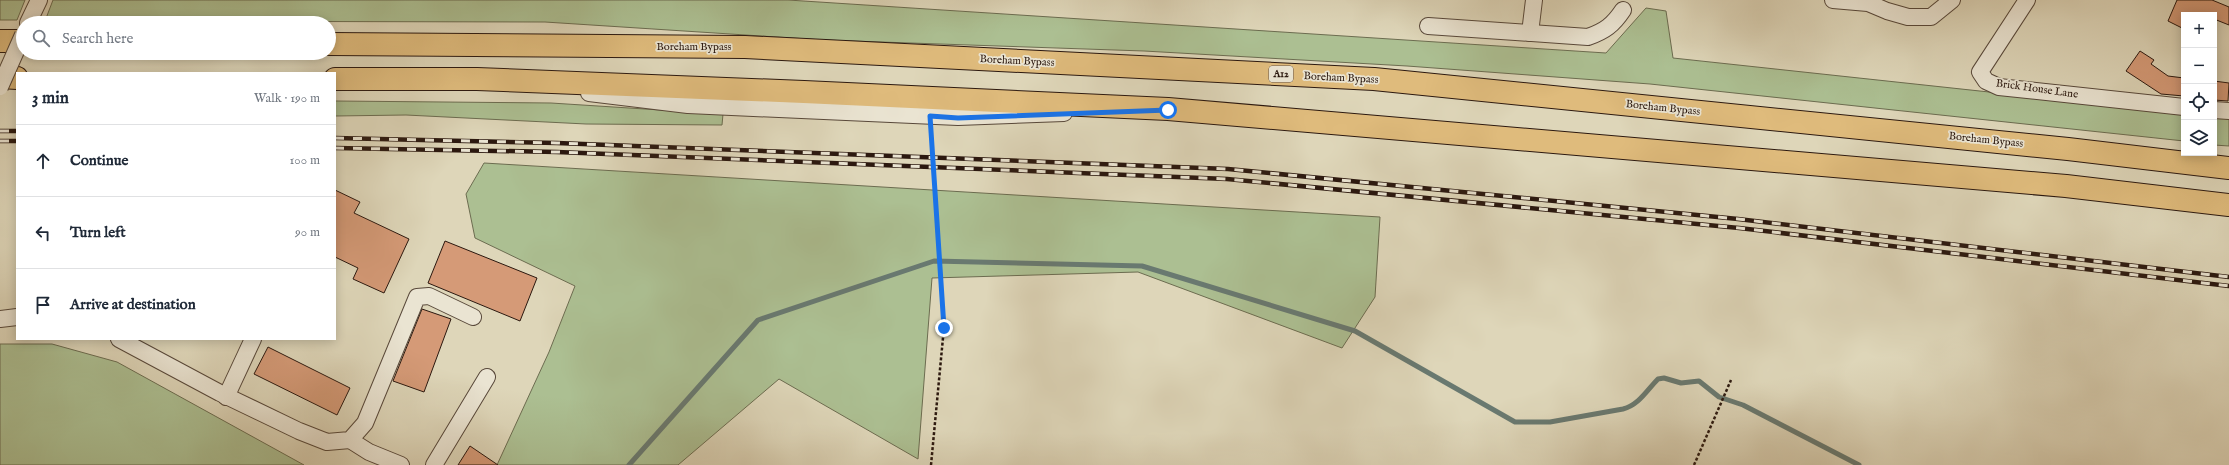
<!DOCTYPE html>
<meta charset="utf-8">
<style>
:root{--surface:#fff;--page:#f6f6f7;--text:#1f2937;--muted:#747a83;--line:#e0e1e3}
body{margin:0;font-family:"IM FELL English",serif;background:var(--page);color:var(--text)}
.controls{position:absolute;right:12px;top:12px;display:grid;overflow:hidden;border-radius:0px;box-shadow:0 2px 10px #0003}
.controls button{width:36px;height:36px;display:grid;place-items:center;padding:0;border:0;border-bottom:1px solid var(--line);background:var(--surface);color:var(--text);font:20px sans-serif}
.stop{position:absolute;width:12px;height:12px;margin:-9px;border:3px solid #1a73e8;border-radius:50%;background:#fff}
.stop.end{background:#1a73e8;border-color:#fff;box-shadow:0 1px 4px #0008}
.list{margin:0;padding:0;list-style:none}
h2{display:flex;justify-content:space-between;align-items:center;height:52px;margin:0;padding:0 16px;font-size:17px}
h2 small{font-size:13px;font-weight:400;color:var(--muted)}
.list li{display:grid;grid-template-columns:26px 1fr auto;gap:12px;align-items:center;box-sizing:border-box;height:72px;padding:0 16px;border-top:1px solid var(--line)}
.list b{display:block;font-size:15px;white-space:nowrap}
.list em{font-size:13px;font-style:normal;color:var(--muted)}
.icon{flex:none;width:22px;height:22px;fill:none;stroke:currentColor;stroke-width:2;stroke-linecap:round;stroke-linejoin:round}
.map{position:relative;flex:none;width:2229px;height:465px;overflow:hidden}
.search{position:absolute;background:var(--surface);box-shadow:0 2px 10px #0003;left:16px;top:16px;width:320px;height:44px;display:flex;align-items:center;gap:10px;box-sizing:border-box;padding:0 14px;border-radius:22px;color:var(--muted);font-size:15px}
.panel{position:absolute;background:var(--surface);box-shadow:0 2px 10px #0003;left:16px;top:72px;width:320px;height:268px;border-radius:0px}
.map>svg:first-child{display:block}
</style>
<div class="map">
<svg width="2229" height="465" viewBox="0 0 2229 465">
<rect width="100%" height="100%" fill="#ded6b9"/>
<filter id="stains"><feTurbulence type="fractalNoise" baseFrequency=".005" numOctaves="4"/><feColorMatrix values="0 0 0 0 .2 0 0 0 0 .09 0 0 0 0 .02 0 0 0 .5 -.17"/></filter>
<radialGradient id="worn" r=".72"><stop offset=".6" stop-color="#630" stop-opacity="0"/><stop offset="1" stop-color="#630" stop-opacity=".3"/></radialGradient>
<g fill="#acbf92" stroke="#6c6c50">
<path d="M0 0H25L17 20H0Z"/>
<path d="M53 0H788L1606 53 1646 8 1666 11 1673 58 2184 113V141L1650 84 1407 66 1144 51 823 40 545 22 45 21Z"/>
<path d="M335 101 551 103 723 114 722 125 586 124 406 115 335 116Z"/>
<path d="M2214 117 2229 119V146L2214 145Z"/>
<path d="M484 163 1380 217 1375 297 1342 348 1138 272 932 278 918 459 779 379 678 465H497L549 352 575 286 475 238 466 194Z"/>
<path d="M0 344H52L117 362 304 465H0Z"/>
</g>
<g fill="none" stroke-linecap="round" stroke-linejoin="round">
<path stroke="#697970" stroke-width="5" d="M629 465 758 320 934 261 1142 266 1355 331 1515 422H1550L1623 409C1639 405 1647 390 1658 379L1664 378 1681 383 1699 381 1719 397 1743 405 1859 465"/>
</g>
<g fill="#d59a77" stroke="#2b180f">
<path d="M2177 0H2212L2229 7V25L2214 19V15H2184V29L2168 21Z"/>
<path d="M2140 51 2154 60 2151 64 2168 76 2184 78V96L2161 94 2126 71Z"/>
<path d="M2214 81 2229 83 2228 101 2214 100Z"/>
<path d="M335 190 360 202 354 213 409 239 384 293 353 279 358 268 335 257Z"/>
<path d="M445 241 537 278 520 321 428 283Z"/>
<path d="M422 309 451 319 424 392 393 381Z"/>
<path d="M268 347 350 388 337 415 254 374Z"/>
<path d="M470 446 498 465H458Z"/>
</g>
<g fill="none" stroke-linecap="round" stroke-linejoin="round">
<g stroke="#58483a" stroke-width="18">
<g id="minor">
<path d="M1833 0 1868 3 1887 11 1908 17H1931L1952 0"/>
<path d="M2027 0 1980 72 1986 81 1999 87 2184 107"/>
<path d="M28 23 39 0"/>
<path d="M1428 26 1588 37C1605 31 1613 25 1623 10"/>
<path d="M1530 33 1534 0"/>
<path d="M589 93 688 105 958 117 1064 113"/>
<path d="M2214 110 2229 111"/>
<path d="M0 319 17 317"/>
<path d="M119 339 220 393 299 431 327 442 350 440 365 423 417 297 429 296 473 317"/>
<path d="M226 397 253 339"/>
<path d="M350 440 369 452 401 465"/>
<path d="M434 465 487 377"/>
</g>
</g>
<g stroke="#2b180f" stroke-width="24">
<g id="highway">
<path d="M0 41H23"/>
<path d="M329 44 745 47 1374 79 2068 149 2229 168"/>
<path d="M0 77 17 78"/>
<path d="M335 79H477L804 92 1168 109 2066 186 2229 205"/>
</g>
</g>
<g stroke="#2b180f" stroke-width="2.5" stroke-dasharray="3 2" stroke-linecap="butt">
<path d="M931 465 944 327 931 130"/>
<path d="M1694 465 1731 380"/>
</g>
<use href="#minor" stroke="#eae4d2" stroke-width="16"/>
<use href="#highway" stroke="#dfbb7c" stroke-width="22"/>
<g stroke="#2b180f" stroke-width="4.5">
<g id="rail">
<path d="M0 131H17"/>
<path d="M335 138 557 143 1228 169 1738 219 2229 277"/>
<path d="M0 141H17"/>
<path d="M335 148 557 152 1227 179 1739 228 2229 286"/>
</g>
</g>
<use href="#rail" stroke="#eae4d2" stroke-width="3" stroke-dasharray="9" stroke-linecap="butt"/>
<g stroke="#58483a" stroke-width="18" stroke-linecap="butt">
<path id="minor-bridge" d="M0 87 23 35"/>
</g>
<use href="#minor-bridge" stroke="#eae4d2" stroke-width="16"/>
</g>
<g fill="none" stroke-linecap="round" stroke-linejoin="round">
<path stroke="#1a73e8" stroke-width="5" d="M944 328 930 116 958 118 1168 110"/>
</g>
<g text-anchor="middle" dominant-baseline="central" stroke-width="3.5" stroke-linejoin="round" paint-order="stroke">
<rect fill="#eae4d2" stroke="#64554a" stroke-width="1" x="1269" y="66" width="24" height="16" rx="3"/>
<g font-size="10" font-weight="bold" fill="#2b180f">
<text x="1281" y="74">A12</text>
</g>
<g font-size="11" fill="#2b180f" stroke="#eae4d2">
<text x="694" y="47">Boreham Bypass</text>
<text transform="translate(1017 61) rotate(3)">Boreham Bypass</text>
<text transform="translate(1341 78) rotate(3)">Boreham Bypass</text>
<text transform="translate(2037 89) rotate(8)">Brick House Lane</text>
<text transform="translate(1663 108) rotate(6)">Boreham Bypass</text>
<text transform="translate(1986 140) rotate(6)">Boreham Bypass</text>
</g>
</g>
<rect width="100%" height="100%" filter="url(#stains)"/>
<rect width="100%" height="100%" fill="url(#worn)"/>
</svg>
<div class="controls">
<button>+</button>
<button>−</button>
<button><svg class="icon" aria-label="locate" viewBox="0 0 24 24"><circle cx="12" cy="12" r="6"/><path d="M12 2v4M12 18v4M2 12h4M18 12h4"/></svg></button>
<button><svg class="icon" aria-label="layers" viewBox="0 0 24 24"><path d="M12 4l9 5-9 5-9-5zM3 14l9 5 9-5"/></svg></button>
</div>
<div class="stop" style="left:1168px;top:110px"></div>
<div class="stop end" style="left:944px;top:328px"></div>
<div class="search"><svg class="icon" aria-label="search" viewBox="0 0 24 24"><circle cx="10" cy="10" r="6"/><path d="M15 15l6 6"/></svg>Search here</div>
<section class="panel">
<h2>3 min<small>Walk · 190 m</small></h2>
<ul class="list">
<li><svg class="icon" aria-label="ahead" viewBox="0 0 24 24"><path d="M12 20V5M6 11l6-6 6 6"/></svg><div><b>Continue</b></div><em>100 m</em></li>
<li><svg class="icon" aria-label="left" viewBox="0 0 24 24"><path d="M17 20v-9H6M10 6l-5 5 5 5"/></svg><div><b>Turn left</b></div><em>90 m</em></li>
<li><svg class="icon" aria-label="arrive" viewBox="0 0 24 24"><path d="M6 21V4h12l-3 4 3 4H6"/></svg><div><b>Arrive at destination</b></div></li>
</ul>
</section>
</div>
